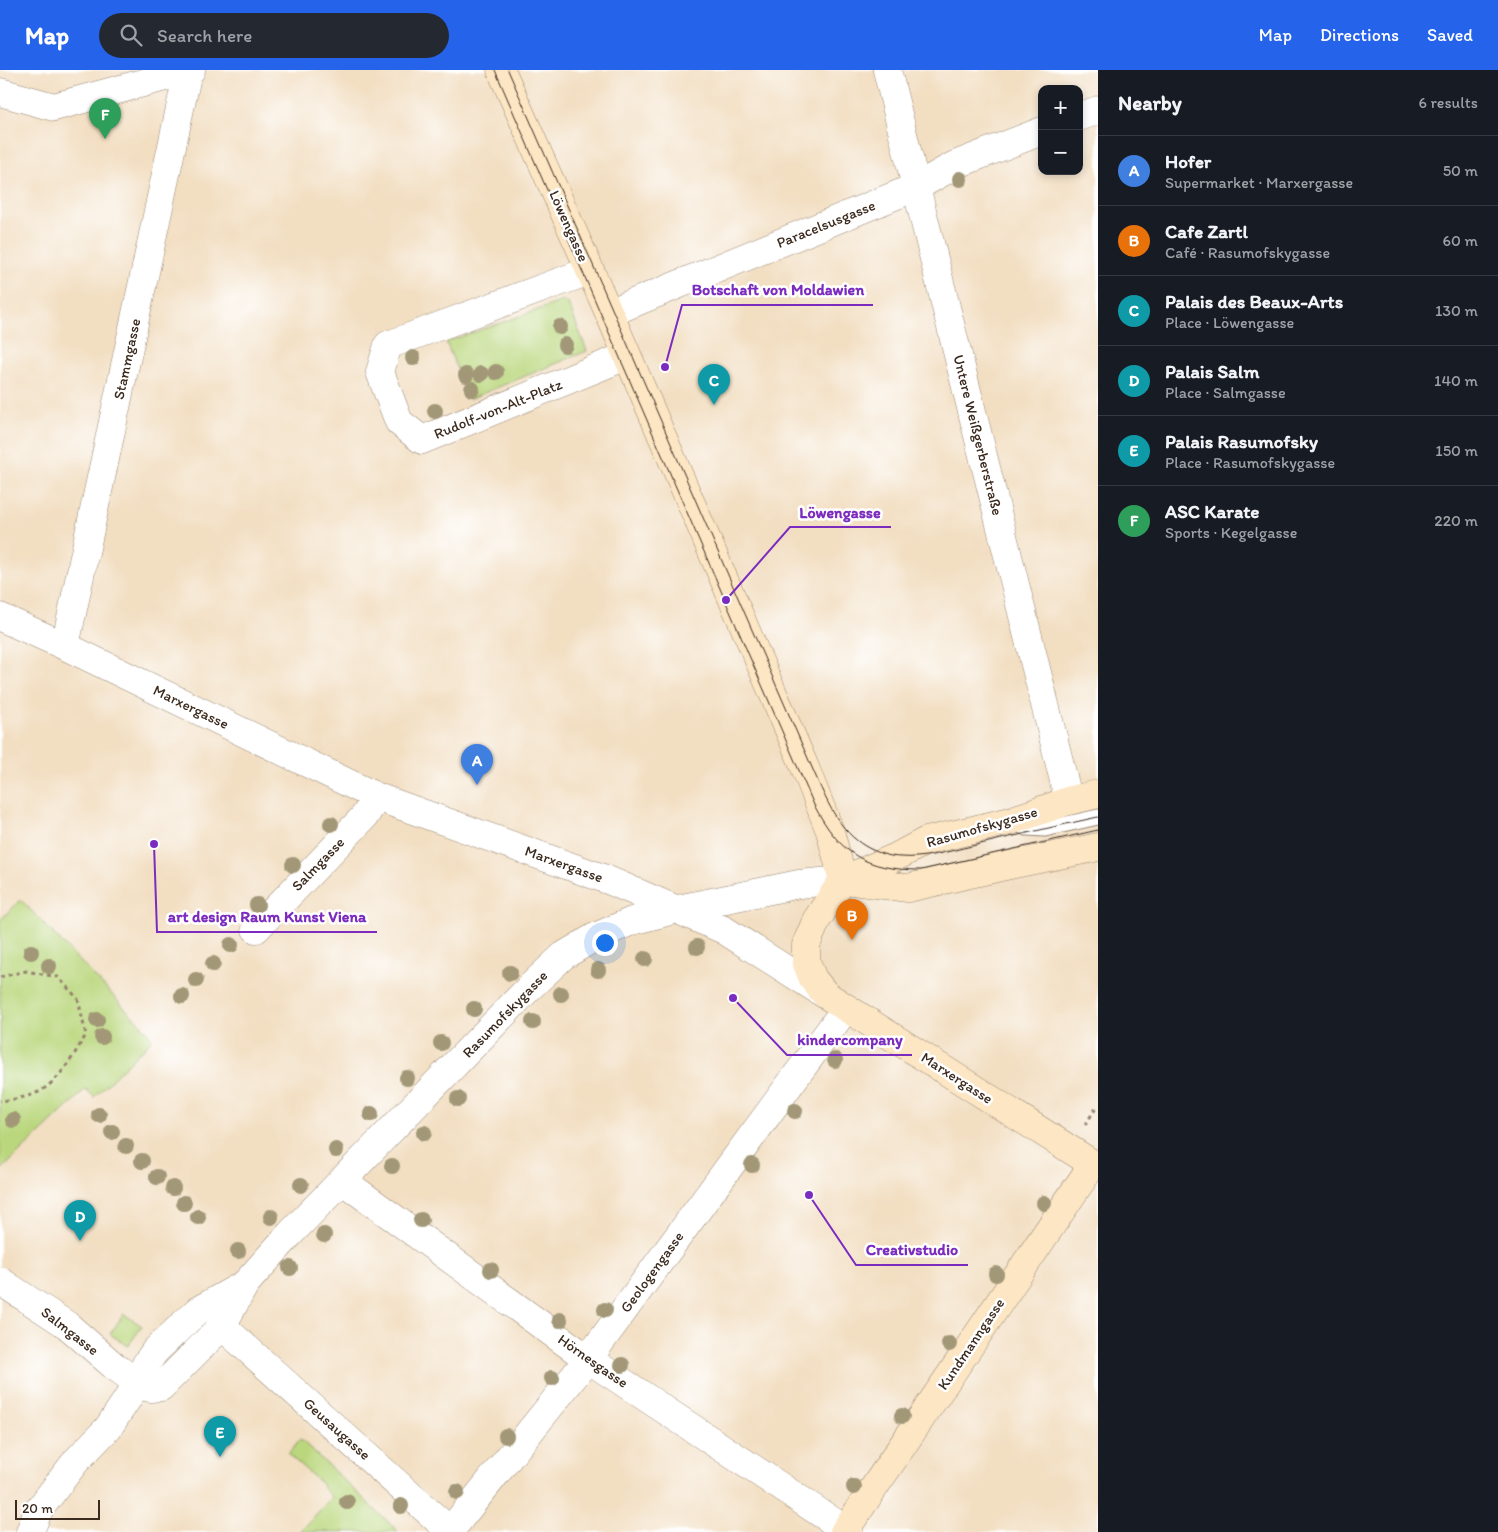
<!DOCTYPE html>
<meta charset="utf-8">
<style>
:root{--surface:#171b24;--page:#242831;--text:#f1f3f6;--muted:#9ea1a6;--line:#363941;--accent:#2563eb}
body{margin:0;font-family:Itim,sans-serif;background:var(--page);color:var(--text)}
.controls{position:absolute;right:15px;top:15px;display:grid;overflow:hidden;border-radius:10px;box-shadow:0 2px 8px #0003}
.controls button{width:45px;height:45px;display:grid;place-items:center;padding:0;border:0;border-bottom:1px solid var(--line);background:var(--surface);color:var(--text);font:25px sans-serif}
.scale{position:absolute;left:15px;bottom:12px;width:85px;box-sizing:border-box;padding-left:5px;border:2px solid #3b2a1e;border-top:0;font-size:14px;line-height:18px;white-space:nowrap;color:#3b2a1e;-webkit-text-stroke:4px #fff;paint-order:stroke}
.you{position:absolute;left:604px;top:872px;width:18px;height:18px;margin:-12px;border:4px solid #fff;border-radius:50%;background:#1a73e8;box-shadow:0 0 0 8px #1a73e833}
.badge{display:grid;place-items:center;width:32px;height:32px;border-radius:50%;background:var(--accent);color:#fff;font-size:16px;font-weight:700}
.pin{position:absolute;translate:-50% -41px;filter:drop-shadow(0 1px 2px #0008)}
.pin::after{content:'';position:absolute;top:26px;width:18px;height:15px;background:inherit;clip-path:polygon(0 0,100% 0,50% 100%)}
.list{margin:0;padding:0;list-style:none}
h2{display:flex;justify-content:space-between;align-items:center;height:65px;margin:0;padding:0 20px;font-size:21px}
h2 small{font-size:16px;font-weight:400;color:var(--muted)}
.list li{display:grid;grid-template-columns:32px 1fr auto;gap:15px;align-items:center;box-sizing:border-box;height:70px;padding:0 20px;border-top:1px solid var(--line)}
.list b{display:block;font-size:19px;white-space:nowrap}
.list p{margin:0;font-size:16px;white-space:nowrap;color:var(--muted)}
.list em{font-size:16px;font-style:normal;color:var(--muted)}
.icon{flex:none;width:28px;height:28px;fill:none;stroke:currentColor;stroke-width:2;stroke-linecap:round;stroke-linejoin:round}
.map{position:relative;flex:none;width:1098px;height:1462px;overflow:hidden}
header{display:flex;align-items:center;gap:30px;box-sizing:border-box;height:70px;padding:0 25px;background:var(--accent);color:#fff}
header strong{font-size:24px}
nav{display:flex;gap:28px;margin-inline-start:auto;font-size:18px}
.search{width:350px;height:45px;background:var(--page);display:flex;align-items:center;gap:12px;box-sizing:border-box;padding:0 18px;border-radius:28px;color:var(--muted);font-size:19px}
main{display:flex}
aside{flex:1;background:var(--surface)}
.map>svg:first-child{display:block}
</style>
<header>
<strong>Map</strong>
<div class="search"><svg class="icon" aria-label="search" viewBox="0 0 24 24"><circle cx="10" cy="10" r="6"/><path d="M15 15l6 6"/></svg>Search here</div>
<nav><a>Map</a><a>Directions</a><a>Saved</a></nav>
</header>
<main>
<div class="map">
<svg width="1098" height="1462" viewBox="0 0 1098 1462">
<rect width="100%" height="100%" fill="#fff"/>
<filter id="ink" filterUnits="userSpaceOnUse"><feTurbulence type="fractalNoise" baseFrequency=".02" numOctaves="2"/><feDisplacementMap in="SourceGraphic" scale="10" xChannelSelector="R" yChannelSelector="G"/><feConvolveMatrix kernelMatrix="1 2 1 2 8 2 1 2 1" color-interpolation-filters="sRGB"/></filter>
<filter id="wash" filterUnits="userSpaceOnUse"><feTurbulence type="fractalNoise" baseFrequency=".0096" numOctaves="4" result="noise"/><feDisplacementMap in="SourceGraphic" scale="20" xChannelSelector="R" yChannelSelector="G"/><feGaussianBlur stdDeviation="1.12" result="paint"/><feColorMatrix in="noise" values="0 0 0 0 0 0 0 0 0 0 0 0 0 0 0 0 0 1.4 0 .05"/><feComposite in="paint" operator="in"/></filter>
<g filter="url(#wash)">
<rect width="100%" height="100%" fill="#f2dec1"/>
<g fill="#bad77d" stroke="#7a804e">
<path d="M563 231 568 233 587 281 469 329 446 272Z"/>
<path d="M21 830 147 961 152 970 94 1027 86 1019 0 1101V850Z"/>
<path d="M124 1244 142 1256 128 1276 110 1264Z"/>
<path d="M300 1369 399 1462H300L332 1427 322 1417 323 1415 288 1384Z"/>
</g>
</g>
<g filter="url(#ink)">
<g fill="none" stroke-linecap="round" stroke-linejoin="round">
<g stroke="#968470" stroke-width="17">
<path id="lane" d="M1012 752 1027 758 1045 759 1098 747"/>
</g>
<g stroke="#968470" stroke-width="29">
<g id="street">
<path d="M887 0 1065 715 1068 731"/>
<path d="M0 22 54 37 191 0"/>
<path d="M1079 47 1098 40"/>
<path d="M589 201 388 275 380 302 399 352 422 370 626 286"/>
<path d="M609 243 916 117 955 95 1042 61"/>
<path d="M0 547 65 576 377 727 608 810 724 860 826 925"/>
<path d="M65 576 188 1"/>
<path d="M256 859 364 747 377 727"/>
<path d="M343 1111 588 1289 849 1462"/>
<path d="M0 1211 67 1255 114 1296 138 1313 150 1318 161 1317 222 1256 245 1214 290 1164 530 917 563 886 595 867 632 851 678 839 799 814 843 810"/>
<path d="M222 1256 451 1462"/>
<path d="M450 1461 588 1289 846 938"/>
<path d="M30 1462 38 1441 56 1417 76 1391 108 1358 138 1313 146 1294 155 1281 197 1241 245 1214"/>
</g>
</g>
<g stroke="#968470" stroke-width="29">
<g id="secondary">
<path d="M501 0 609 243 804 695 830 761 843 810"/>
<path d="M844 810 908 818 1005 796 1098 777"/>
<path d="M844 1462 1093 1094 826 925 813 909 806 891V875L817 849 843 810 896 787 926 771 1010 751 1068 731 1098 724"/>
</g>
</g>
<g stroke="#968470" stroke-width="3" stroke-dasharray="4 4" stroke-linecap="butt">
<path d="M0 907 26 901 58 907 78 929 86 965C75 983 63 1005 45 1018 35 1026 13 1030 0 1031"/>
<path d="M1085 1055 1098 1035"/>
</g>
<use href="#lane" stroke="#fff" stroke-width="15"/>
<use href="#street" stroke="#fff" stroke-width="28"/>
<use href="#secondary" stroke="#fce6c4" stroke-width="28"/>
<g stroke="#3b2a1e" stroke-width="1">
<path d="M495 0 814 735C840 784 865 800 921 800L1098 760"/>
<path d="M508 0 817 709C828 734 840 761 865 776 875 782 889 787 901 787 925 789 949 781 972 776 1014 766 1056 756 1098 747"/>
</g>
</g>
<g fill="#a29877">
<circle cx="960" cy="109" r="8"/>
<circle cx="560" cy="257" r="8"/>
<circle cx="565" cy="275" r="8"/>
<circle cx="413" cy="288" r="8"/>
<circle cx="496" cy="302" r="8"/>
<circle cx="481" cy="304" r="8"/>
<circle cx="466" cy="305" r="8"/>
<circle cx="472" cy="319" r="8"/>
<circle cx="435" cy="341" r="8"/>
<circle cx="331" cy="754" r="8"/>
<circle cx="293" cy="795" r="8"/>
<circle cx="257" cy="835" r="8"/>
<circle cx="231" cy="875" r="8"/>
<circle cx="697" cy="877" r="8"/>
<circle cx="31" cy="882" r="8"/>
<circle cx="645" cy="889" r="8"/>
<circle cx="213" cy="894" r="8"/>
<circle cx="49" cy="896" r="8"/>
<circle cx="598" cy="900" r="8"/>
<circle cx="510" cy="903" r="8"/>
<circle cx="196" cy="910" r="8"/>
<circle cx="561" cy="924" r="8"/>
<circle cx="182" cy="926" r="8"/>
<circle cx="474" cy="939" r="8"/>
<circle cx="97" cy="950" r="8"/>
<circle cx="533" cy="952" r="8"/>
<circle cx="102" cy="967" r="8"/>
<circle cx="441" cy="973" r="8"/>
<circle cx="835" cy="990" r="8"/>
<circle cx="407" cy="1008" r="8"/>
<circle cx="458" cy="1029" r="8"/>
<circle cx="795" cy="1041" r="8"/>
<circle cx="371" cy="1044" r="8"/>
<circle cx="99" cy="1045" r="8"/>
<circle cx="13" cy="1050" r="8"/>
<circle cx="112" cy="1062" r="8"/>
<circle cx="424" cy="1063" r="8"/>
<circle cx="126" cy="1076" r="8"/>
<circle cx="336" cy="1080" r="8"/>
<circle cx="142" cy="1091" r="8"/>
<circle cx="752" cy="1095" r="8"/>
<circle cx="392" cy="1096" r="8"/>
<circle cx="157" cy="1107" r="8"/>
<circle cx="301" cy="1115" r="8"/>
<circle cx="173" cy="1118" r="8"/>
<circle cx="184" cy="1133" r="8"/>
<circle cx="1044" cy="1133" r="8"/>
<circle cx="198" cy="1147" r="8"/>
<circle cx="271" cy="1147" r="8"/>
<circle cx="421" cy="1150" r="8"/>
<circle cx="324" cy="1165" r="8"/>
<circle cx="238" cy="1181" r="8"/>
<circle cx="290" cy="1198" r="8"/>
<circle cx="491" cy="1200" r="8"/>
<circle cx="996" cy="1204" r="8"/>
<circle cx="605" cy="1240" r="8"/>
<circle cx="560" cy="1250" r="8"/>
<circle cx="949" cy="1274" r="8"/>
<circle cx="622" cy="1295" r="8"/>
<circle cx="552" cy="1308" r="8"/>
<circle cx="902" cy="1346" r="8"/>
<circle cx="506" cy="1366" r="8"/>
<circle cx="854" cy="1417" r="8"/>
<circle cx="457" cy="1422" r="8"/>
<circle cx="347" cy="1432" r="8"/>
<circle cx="401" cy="1436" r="8"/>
</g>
</g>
<g text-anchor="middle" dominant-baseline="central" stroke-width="5" stroke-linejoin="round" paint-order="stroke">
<g font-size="15" fill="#3b2a1e" stroke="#fff">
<text transform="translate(826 154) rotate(-22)">Paracelsusgasse</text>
<text transform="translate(569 156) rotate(66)">Löwengasse</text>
<text transform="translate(127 289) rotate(-78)">Stammgasse</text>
<text transform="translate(498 339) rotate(-22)">Rudolf-von-Alt-Platz</text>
<text transform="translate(978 365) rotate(76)">Untere Weißgerberstraße</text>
<text transform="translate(191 637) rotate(26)">Marxergasse</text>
<text transform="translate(982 757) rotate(-16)">Rasumofskygasse</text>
<text transform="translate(318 794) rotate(-46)">Salmgasse</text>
<text transform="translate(564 794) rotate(20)">Marxergasse</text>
<text transform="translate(505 944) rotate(-46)">Rasumofskygasse</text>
<text transform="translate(957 1008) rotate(33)">Marxergasse</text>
<text transform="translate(652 1202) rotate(-54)">Geologengasse</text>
<text transform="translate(70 1261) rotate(38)">Salmgasse</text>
<text transform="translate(971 1274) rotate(-56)">Kundmanngasse</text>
<text transform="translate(593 1291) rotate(35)">Hörnesgasse</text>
<text transform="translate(337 1359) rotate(42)">Geusaugasse</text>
</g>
</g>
<path fill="none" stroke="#7b2cbf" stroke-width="2" d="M665 297L682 235H873M726 530L790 457H891M154 774L157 862H377M733 928L787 985H912M809 1125L856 1195H968"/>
<g fill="#7b2cbf" stroke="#fff" stroke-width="2">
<circle cx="665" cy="297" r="5"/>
<circle cx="726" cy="530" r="5"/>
<circle cx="154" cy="774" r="5"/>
<circle cx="733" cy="928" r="5"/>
<circle cx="809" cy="1125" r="5"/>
</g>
<g font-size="16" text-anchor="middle" font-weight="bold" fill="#7b2cbf" stroke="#fff" stroke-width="5" stroke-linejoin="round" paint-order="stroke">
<text x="778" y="225">Botschaft von Moldawien</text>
<text x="840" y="448">Löwengasse</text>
<text x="267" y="852">art design Raum Kunst Viena</text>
<text x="850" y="975">kindercompany</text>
<text x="912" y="1185">Creativstudio</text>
</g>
</svg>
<div class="controls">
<button>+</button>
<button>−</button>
</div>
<div class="scale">20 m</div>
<div class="you"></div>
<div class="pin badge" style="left:477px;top:715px;background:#3f7fe0">A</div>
<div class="pin badge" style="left:852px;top:870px;background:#e8710a">B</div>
<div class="pin badge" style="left:714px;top:335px;background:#0f9aa8">C</div>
<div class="pin badge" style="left:80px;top:1171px;background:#0f9aa8">D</div>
<div class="pin badge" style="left:220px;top:1387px;background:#0f9aa8">E</div>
<div class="pin badge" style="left:105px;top:69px;background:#2e9e5b">F</div>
</div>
<aside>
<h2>Nearby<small>6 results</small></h2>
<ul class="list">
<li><span class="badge" style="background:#3f7fe0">A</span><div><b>Hofer</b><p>Supermarket · Marxergasse</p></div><em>50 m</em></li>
<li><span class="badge" style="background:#e8710a">B</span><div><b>Cafe Zartl</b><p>Café · Rasumofskygasse</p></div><em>60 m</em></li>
<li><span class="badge" style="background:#0f9aa8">C</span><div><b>Palais des Beaux-Arts</b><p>Place · Löwengasse</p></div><em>130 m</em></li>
<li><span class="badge" style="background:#0f9aa8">D</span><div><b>Palais Salm</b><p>Place · Salmgasse</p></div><em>140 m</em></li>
<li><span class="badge" style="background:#0f9aa8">E</span><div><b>Palais Rasumofsky</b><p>Place · Rasumofskygasse</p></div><em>150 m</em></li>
<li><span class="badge" style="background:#2e9e5b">F</span><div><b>ASC Karate</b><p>Sports · Kegelgasse</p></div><em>220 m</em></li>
</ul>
</aside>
</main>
